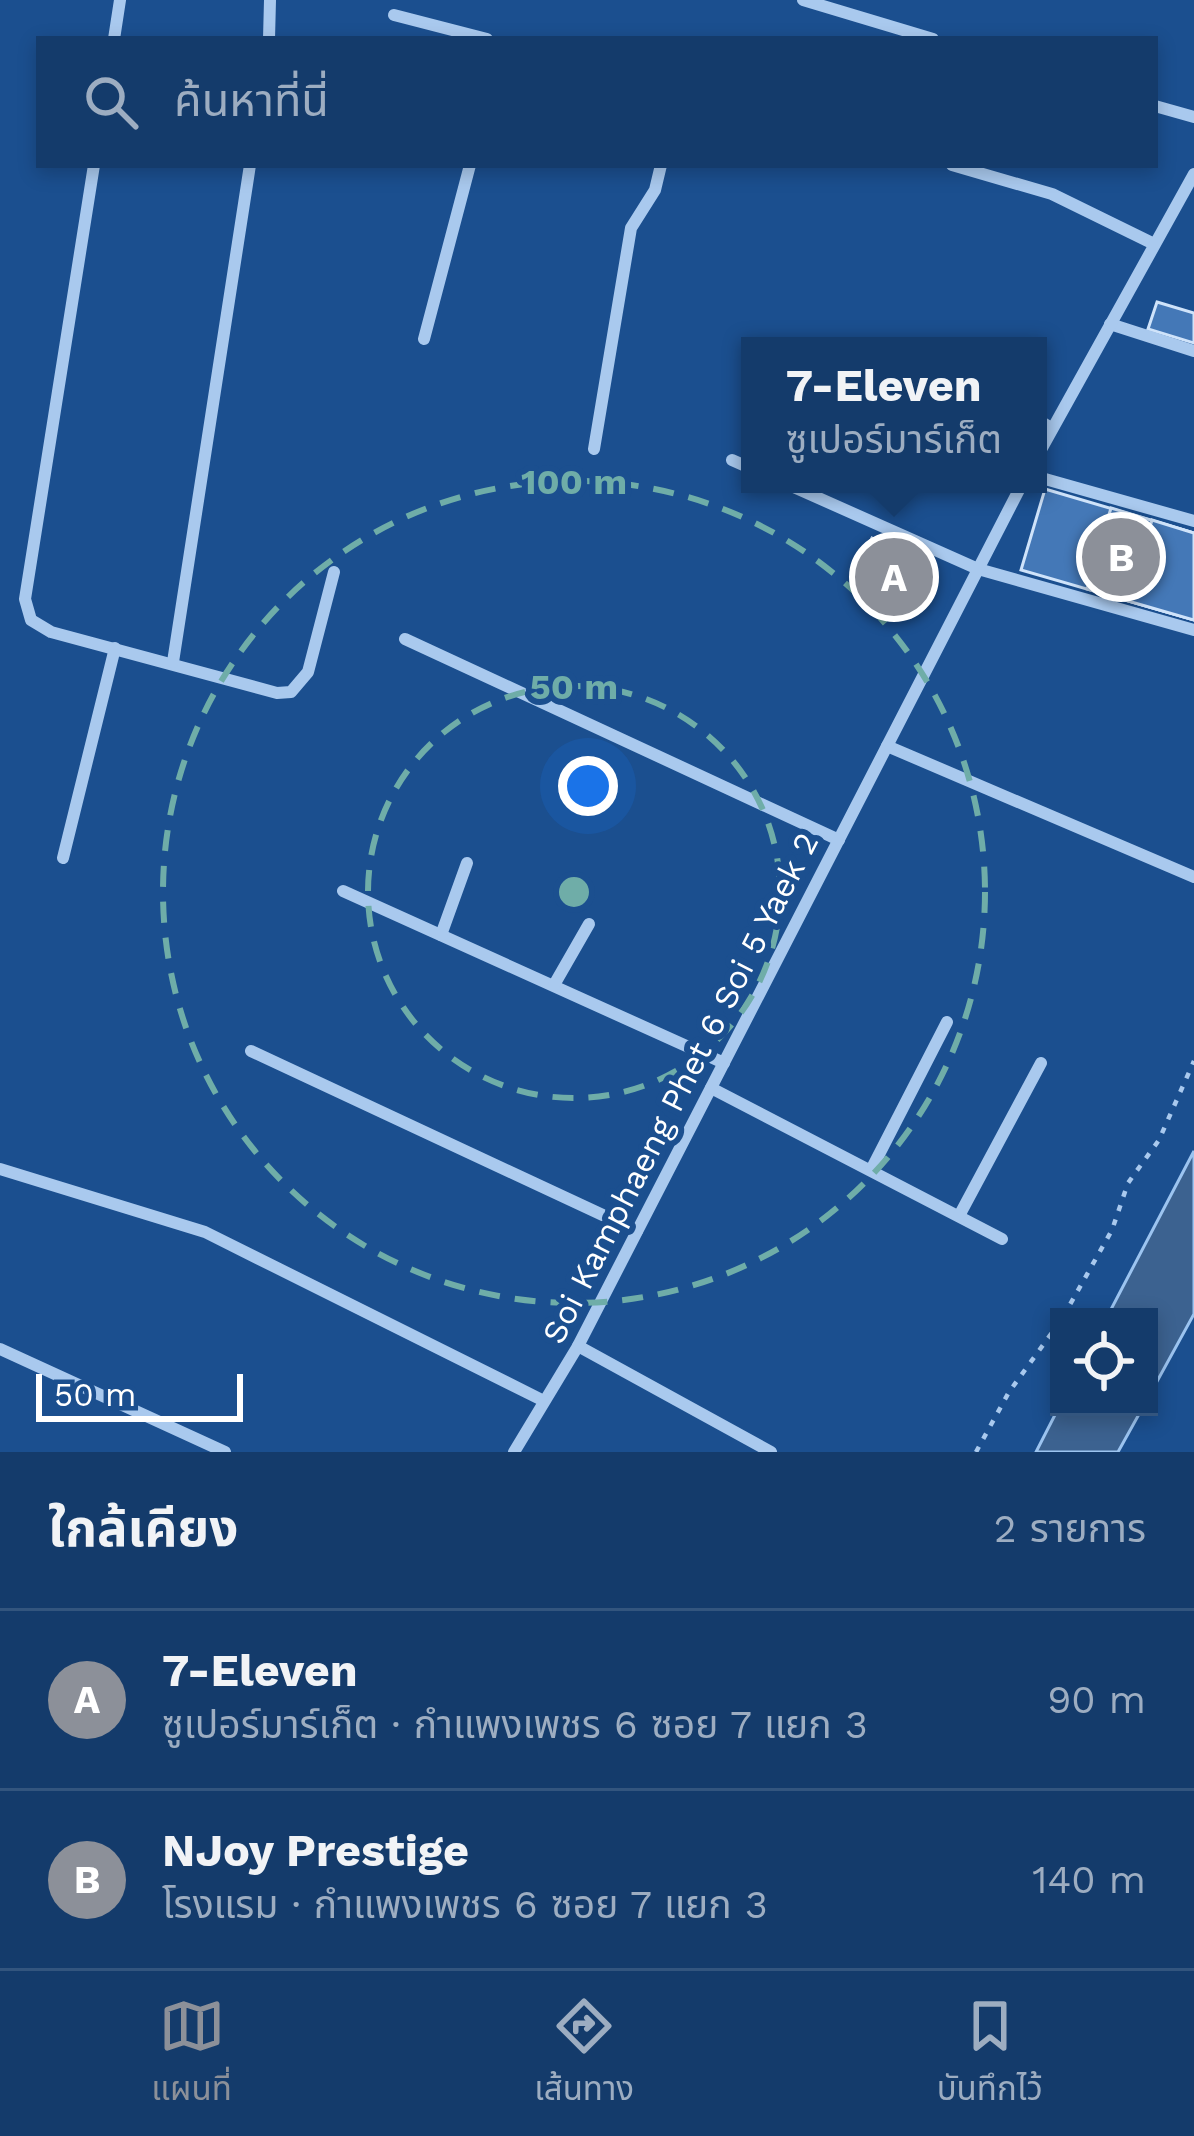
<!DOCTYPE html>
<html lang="th">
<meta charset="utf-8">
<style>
:root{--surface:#143b6b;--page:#1d4271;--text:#f1f3f6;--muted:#9dadc1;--line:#33557e;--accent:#8c9099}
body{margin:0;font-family:"Work Sans","Noto Sans Thai",sans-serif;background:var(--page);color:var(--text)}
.controls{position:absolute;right:36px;bottom:36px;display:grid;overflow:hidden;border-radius:0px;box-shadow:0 6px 18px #0003}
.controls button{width:108px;height:108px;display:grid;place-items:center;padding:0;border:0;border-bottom:3px solid var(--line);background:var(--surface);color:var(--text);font:60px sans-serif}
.scale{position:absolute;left:36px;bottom:30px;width:207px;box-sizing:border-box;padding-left:12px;border:6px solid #fff;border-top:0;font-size:33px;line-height:42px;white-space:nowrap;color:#fff;-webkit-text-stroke:9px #1b4f8f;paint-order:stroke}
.you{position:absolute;left:588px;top:786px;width:42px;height:42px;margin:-30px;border:9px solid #fff;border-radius:50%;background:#1a73e8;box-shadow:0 0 0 18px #1a73e833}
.badge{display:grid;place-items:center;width:78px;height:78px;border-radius:50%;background:var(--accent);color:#fff;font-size:39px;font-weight:700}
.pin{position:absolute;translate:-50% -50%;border:6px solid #fff;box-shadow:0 3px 12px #0006}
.popup{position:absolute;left:741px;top:337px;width:306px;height:156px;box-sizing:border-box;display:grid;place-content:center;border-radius:0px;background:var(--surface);filter:drop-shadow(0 3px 9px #0005);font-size:39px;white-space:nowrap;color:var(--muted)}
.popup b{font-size:45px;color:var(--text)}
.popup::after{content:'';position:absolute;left:50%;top:100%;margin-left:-24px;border:24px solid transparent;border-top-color:var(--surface)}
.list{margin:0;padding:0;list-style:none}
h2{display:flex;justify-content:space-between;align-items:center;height:156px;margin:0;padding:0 48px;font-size:51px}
h2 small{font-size:39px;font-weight:400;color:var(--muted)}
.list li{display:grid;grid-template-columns:78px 1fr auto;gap:36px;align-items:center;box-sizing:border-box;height:180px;padding:0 48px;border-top:3px solid var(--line)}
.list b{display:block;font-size:45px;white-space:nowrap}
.list p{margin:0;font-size:39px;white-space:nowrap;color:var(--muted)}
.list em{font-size:39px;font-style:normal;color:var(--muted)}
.icon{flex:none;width:66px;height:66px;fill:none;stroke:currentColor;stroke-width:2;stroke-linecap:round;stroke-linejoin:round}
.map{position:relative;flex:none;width:1194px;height:1452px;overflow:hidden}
.search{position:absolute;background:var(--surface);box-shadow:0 6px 18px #0003;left:36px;right:36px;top:36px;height:132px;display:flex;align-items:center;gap:30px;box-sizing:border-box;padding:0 42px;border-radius:0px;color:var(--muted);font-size:45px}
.sheet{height:516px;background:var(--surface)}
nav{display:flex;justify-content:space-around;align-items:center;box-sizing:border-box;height:168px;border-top:3px solid var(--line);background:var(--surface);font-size:33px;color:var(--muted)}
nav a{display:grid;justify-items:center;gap:6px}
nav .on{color:var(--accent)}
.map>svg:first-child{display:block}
</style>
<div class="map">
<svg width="1194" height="1452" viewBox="0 0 1194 1452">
<rect width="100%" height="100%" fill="#1b4f8f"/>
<g fill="#3c6290" stroke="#9cc4f0" stroke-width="3">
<path d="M1194 1151V1314L1149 1396V1317H1107Z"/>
<path d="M1059 1407H1143L1118 1452H1036Z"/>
</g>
<g fill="#4478b7" stroke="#cfe3fa" stroke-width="3">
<path d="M1157 302 1194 313V343L1148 329Z"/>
<path d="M1045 489 1194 533V620L1021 570Z"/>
<path d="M1111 508 1194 533V620L1087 589Z"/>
<path d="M1152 520 1194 533V620L1128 601Z"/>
<path d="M872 538 936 569 918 606 854 575Z"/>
</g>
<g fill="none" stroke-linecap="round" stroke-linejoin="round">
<g stroke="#a9c9ee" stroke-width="4.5" stroke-dasharray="6 9" stroke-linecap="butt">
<path d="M1063 1317 1112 1230 1128 1183 1159 1140 1194 1061"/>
<path d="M976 1452 1009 1392 1059 1323"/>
</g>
<path stroke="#a9c9ee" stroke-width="9" d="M1038 418 1054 428"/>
<g stroke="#a9c9ee" stroke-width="12">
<path d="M803 0 933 39"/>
<path d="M394 15 487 39"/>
<path d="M114 39 120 0"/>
<path d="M269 39 270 0"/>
<path d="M1155 106 1194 117"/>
<path d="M94 165 25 599 31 620 51 632 277 693 291 692 308 672 334 572"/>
<path d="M952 165 1052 194 1152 243"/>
<path d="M1110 324 1194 351"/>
<path d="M424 339 470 165"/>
<path d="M594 449 631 228 655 190 661 165"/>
<path d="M1038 455 1194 174"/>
<path d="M732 460 750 468"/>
<path d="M1038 477 1194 521"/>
<path d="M787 484 978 569 1194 630"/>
<path d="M405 639 839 840"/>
<path d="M173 662 250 165"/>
<path d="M887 746 1194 877"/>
<path d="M63 858 115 648"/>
<path d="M343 891 724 1063"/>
<path d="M441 935 467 863"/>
<path d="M554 985 589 924"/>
<path d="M251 1051 637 1231"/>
<path d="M711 1088 1002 1239"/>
<path d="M0 1169 205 1232 544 1401"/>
<path d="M871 1170 947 1022"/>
<path d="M959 1216 1041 1063"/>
<path d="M578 1346 771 1452"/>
<path d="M0 1349 225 1452"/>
<path d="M514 1452 578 1346 1022 484"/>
</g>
</g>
<g fill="none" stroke="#6fada8" stroke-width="6" stroke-dasharray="21 15">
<circle cx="574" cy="892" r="206"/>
<circle cx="574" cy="892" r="411"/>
</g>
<g text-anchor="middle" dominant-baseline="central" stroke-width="12" stroke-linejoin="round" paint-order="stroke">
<g font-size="33" fill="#fff" stroke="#1b4f8f">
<text transform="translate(680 1088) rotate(-63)">Soi Kamphaeng Phet 6 Soi 5 Yaek 2</text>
</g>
</g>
<circle cx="574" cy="892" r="18" fill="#6fada8" stroke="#1b4f8f" stroke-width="6"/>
<g font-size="36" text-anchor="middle" font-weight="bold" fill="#6fada8" stroke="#1b4f8f" stroke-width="12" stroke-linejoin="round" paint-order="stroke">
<text x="574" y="494">100 m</text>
<text x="574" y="699">50 m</text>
</g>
</svg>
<div class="controls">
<button><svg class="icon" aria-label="locate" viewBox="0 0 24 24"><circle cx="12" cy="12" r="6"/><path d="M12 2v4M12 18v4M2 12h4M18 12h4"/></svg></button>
</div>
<div class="scale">50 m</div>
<div class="you"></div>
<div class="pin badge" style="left:894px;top:577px">A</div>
<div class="popup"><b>7-Eleven</b>ซูเปอร์มาร์เก็ต</div>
<div class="pin badge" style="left:1121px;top:557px">B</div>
<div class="search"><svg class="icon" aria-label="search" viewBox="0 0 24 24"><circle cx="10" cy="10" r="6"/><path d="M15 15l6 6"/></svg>ค้นหาที่นี่</div>
</div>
<section class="sheet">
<h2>ใกล้เคียง<small>2 รายการ</small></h2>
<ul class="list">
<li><span class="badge">A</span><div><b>7-Eleven</b><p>ซูเปอร์มาร์เก็ต · กำแพงเพชร 6 ซอย 7 แยก 3</p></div><em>90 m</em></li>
<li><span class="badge">B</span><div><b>NJoy Prestige</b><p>โรงแรม · กำแพงเพชร 6 ซอย 7 แยก 3</p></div><em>140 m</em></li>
</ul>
</section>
<nav>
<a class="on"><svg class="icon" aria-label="map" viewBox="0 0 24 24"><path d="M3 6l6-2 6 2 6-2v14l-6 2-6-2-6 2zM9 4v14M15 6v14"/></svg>แผนที่</a>
<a><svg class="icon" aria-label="directions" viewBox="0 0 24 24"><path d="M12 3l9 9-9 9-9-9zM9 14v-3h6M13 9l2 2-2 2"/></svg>เส้นทาง</a>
<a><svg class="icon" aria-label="saved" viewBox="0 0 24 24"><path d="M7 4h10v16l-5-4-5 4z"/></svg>บันทึกไว้</a>
</nav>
